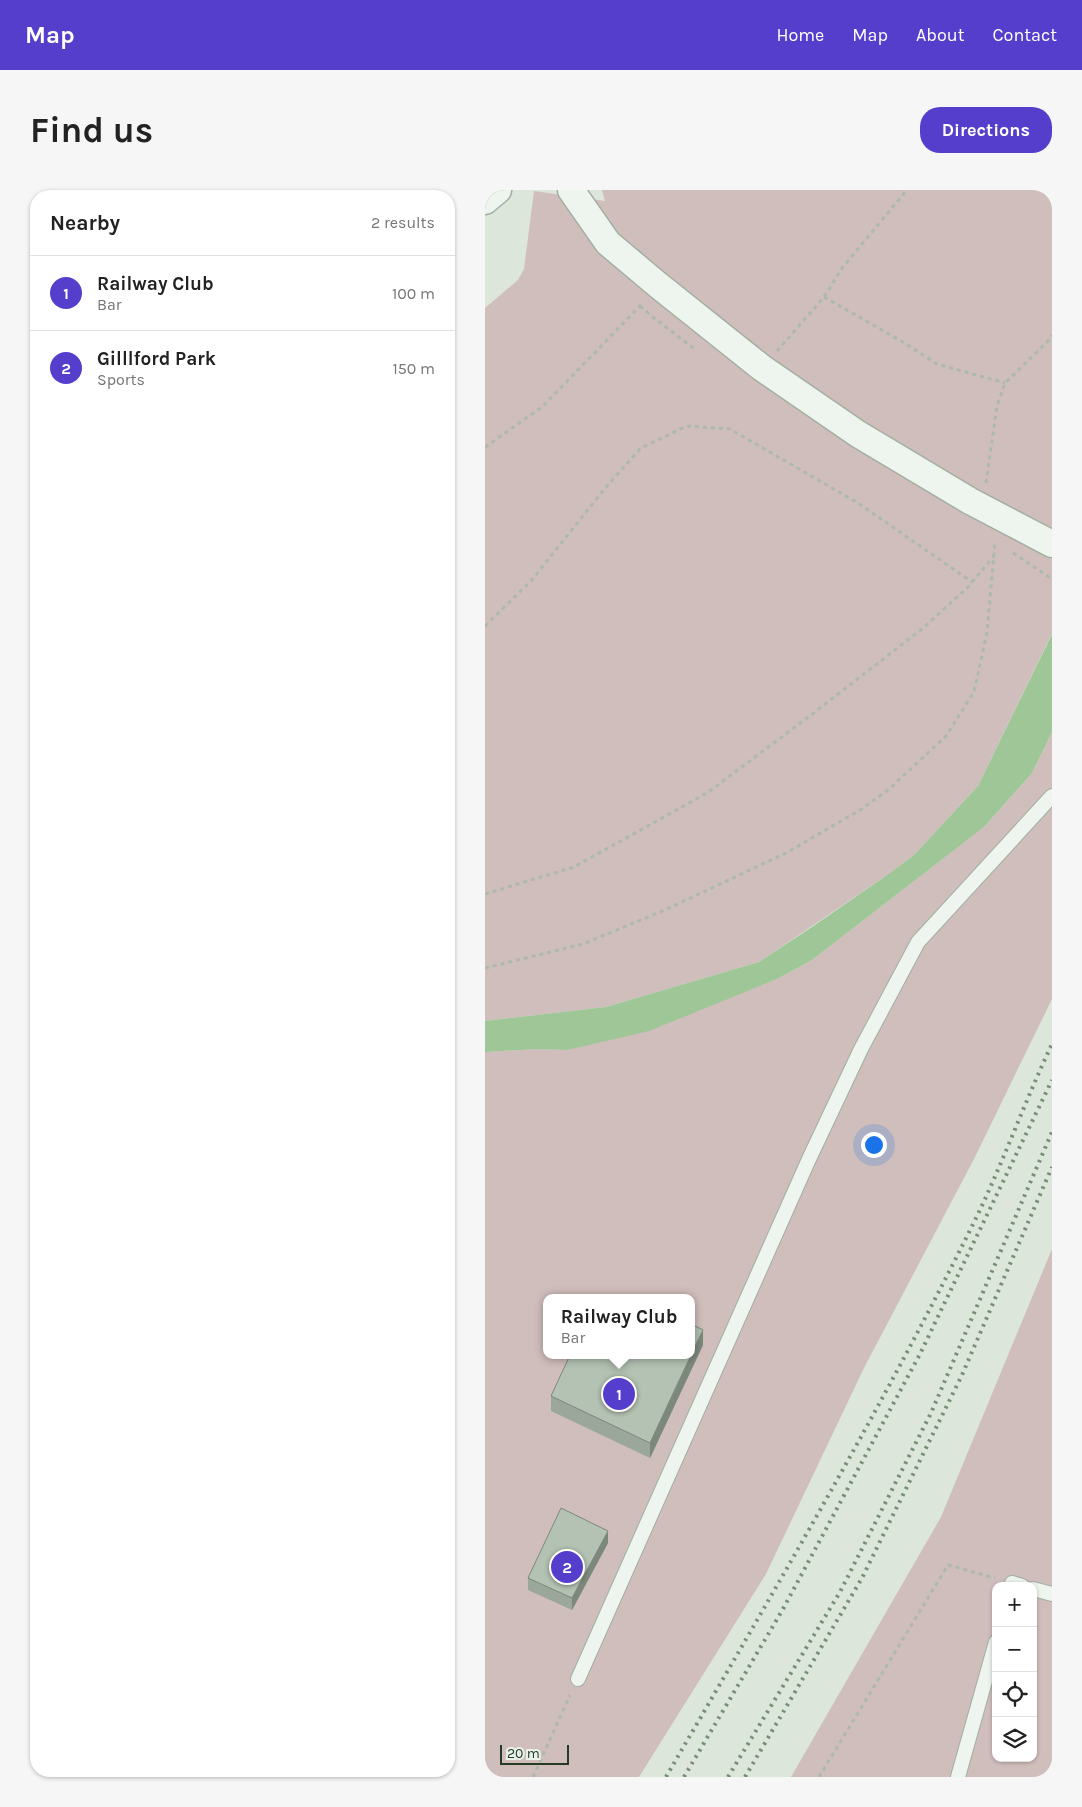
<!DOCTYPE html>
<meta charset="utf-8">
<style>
:root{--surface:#fff;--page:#f6f6f6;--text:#222;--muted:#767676;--line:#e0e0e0;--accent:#563ecd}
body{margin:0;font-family:Karla,sans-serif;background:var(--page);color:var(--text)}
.controls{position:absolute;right:15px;bottom:15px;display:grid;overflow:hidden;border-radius:10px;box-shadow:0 1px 4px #0004}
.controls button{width:45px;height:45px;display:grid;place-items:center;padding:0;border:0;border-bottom:1px solid var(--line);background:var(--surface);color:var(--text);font:25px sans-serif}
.scale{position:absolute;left:15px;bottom:12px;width:69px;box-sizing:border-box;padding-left:5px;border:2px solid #263b25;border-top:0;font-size:14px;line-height:18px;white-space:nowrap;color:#263b25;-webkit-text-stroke:4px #ebf4ea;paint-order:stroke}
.you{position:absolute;left:388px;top:954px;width:18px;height:18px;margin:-12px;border:4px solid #fff;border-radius:50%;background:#1a73e8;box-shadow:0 0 0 8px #1a73e833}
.badge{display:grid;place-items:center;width:32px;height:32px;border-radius:50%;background:var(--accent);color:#fff;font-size:16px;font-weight:700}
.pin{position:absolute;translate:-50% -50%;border:2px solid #fff;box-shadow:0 1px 5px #0006}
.popup{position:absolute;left:58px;top:1104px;width:152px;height:65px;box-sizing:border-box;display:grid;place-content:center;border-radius:10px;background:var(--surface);filter:drop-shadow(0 1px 4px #0005);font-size:16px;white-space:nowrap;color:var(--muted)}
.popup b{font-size:19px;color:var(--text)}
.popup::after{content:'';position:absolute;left:50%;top:100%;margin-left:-10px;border:10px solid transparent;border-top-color:var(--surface)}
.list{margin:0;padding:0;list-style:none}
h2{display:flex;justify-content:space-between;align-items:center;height:65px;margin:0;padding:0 20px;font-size:21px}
h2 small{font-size:16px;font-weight:400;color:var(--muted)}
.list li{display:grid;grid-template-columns:32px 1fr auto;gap:15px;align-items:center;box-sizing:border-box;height:75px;padding:0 20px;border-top:1px solid var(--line)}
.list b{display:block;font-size:19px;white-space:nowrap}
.list p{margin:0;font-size:16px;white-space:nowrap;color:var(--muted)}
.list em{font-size:16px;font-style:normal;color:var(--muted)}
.icon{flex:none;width:28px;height:28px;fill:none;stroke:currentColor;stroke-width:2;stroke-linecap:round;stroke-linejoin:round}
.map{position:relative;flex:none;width:567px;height:1587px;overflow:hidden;border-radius:20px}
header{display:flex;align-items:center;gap:30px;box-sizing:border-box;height:70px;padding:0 25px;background:var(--accent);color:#fff}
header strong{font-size:24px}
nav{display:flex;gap:28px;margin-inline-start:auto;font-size:18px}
.intro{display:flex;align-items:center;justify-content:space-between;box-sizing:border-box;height:120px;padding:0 30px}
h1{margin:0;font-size:35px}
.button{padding:12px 22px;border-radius:20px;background:var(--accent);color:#fff;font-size:18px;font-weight:700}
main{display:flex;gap:30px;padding:0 30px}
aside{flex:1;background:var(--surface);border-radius:20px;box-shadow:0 1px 4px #0004}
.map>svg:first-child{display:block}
</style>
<header>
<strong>Map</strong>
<nav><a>Home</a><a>Map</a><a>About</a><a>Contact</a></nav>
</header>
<div class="intro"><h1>Find us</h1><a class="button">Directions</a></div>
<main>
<aside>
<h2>Nearby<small>2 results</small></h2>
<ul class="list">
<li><span class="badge">1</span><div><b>Railway Club</b><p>Bar</p></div><em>100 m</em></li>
<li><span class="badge">2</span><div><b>Gilllford Park</b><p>Sports</p></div><em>150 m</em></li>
</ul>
</aside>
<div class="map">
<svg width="567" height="1587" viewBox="0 0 567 1587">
<rect width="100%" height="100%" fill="#dce6db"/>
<g fill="#d0bebc" fill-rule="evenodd">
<path d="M117 0H567V443L493 596 429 665 405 683 274 772 121 817 0 831V118L33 90 39 79 49 1 120 11Z"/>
<path d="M567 542V809L490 967 379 1178 281 1384 154 1587H0V862L52 859 82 860 229 813 292 789 327 770 499 637 547 583ZM62 1108H206V1165H62Z"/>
<path d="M567 1059V1587H306L456 1327ZM511 1396H548V1568H511Z"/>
</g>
<path fill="#9ec696" d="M567 444V542L547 583 499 637 327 770 292 789 164 841 82 860 52 859 0 862V831L121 817 274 772 327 737 405 683 429 665 493 596Z"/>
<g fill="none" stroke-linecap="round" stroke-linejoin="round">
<g stroke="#a2afa1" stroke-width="16">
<g id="service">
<path d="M526 1396 527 1393 537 1396"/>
<path d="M548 1399 567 1404"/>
<path d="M93 1489 324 969 376 859 433 752 567 606"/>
<path d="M473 1587 511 1452"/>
</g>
</g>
<g stroke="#a2afa1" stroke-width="29">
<g id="minor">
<path d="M86 0 123 53 173 95 277 178 373 244 485 311 567 354"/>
<path d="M0 11 13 0"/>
</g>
</g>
<g stroke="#aeb9ae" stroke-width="3" stroke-dasharray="4 4" stroke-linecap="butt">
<path d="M339 107 418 152 452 174 520 193"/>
<path d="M155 116 169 128 211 160"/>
<path d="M292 161 339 107 357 78 422 0"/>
<path d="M0 257 57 217 156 115"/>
<path d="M501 293 512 216 520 193 563 151 567 145"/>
<path d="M528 363 567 389"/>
<path d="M0 436 46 391 121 297 156 258 202 236 245 239 373 313 487 392"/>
<path d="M0 704 89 677 222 603 326 525 437 439 483 397 509 366"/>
<path d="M0 778 98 754 180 720 301 663 375 620 403 600 461 546 489 502 502 442 510 352"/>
<path d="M48 1587 85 1505"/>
<path d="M334 1587 463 1375 510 1388"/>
</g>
<use href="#service" stroke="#eef4ee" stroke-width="14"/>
<use href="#minor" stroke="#eef4ee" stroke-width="26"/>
<g stroke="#768f75" stroke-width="4" stroke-dasharray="2.5 5" stroke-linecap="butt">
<path d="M181 1587C289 1401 399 1215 494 1022 520 967 541 909 567 854"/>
<path d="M199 1587 298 1419 435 1164 567 890"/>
<path d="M243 1587 355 1402 446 1223 567 942"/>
<path d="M260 1587 377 1388 477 1185 567 977"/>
</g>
</g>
<g fill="#9aa79a">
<path d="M218 1155 165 1268 66 1221V1206L134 1172Z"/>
<path d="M123 1353 87 1420 43 1400V1388Z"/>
</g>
<g fill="#7d887d">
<path d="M218 1140V1155L165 1268V1253Z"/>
<path d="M123 1341V1353L87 1420V1408Z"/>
</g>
<g fill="#b3c2b3" stroke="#7d887d">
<path d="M206 1134 218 1140 206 1164Z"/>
<path d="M85 1165H120L134 1172 137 1165H206L165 1253 66 1206Z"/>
<path d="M76 1318 123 1341 87 1408 43 1388Z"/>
</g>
</svg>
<div class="controls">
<button>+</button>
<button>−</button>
<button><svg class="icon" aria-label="locate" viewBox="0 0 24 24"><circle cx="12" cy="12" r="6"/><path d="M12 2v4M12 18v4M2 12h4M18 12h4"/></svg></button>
<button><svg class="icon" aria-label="layers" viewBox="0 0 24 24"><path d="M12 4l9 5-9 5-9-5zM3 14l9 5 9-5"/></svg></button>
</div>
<div class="scale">20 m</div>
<div class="you"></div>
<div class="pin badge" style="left:134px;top:1204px">1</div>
<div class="popup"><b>Railway Club</b>Bar</div>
<div class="pin badge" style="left:82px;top:1377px">2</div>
</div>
</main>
